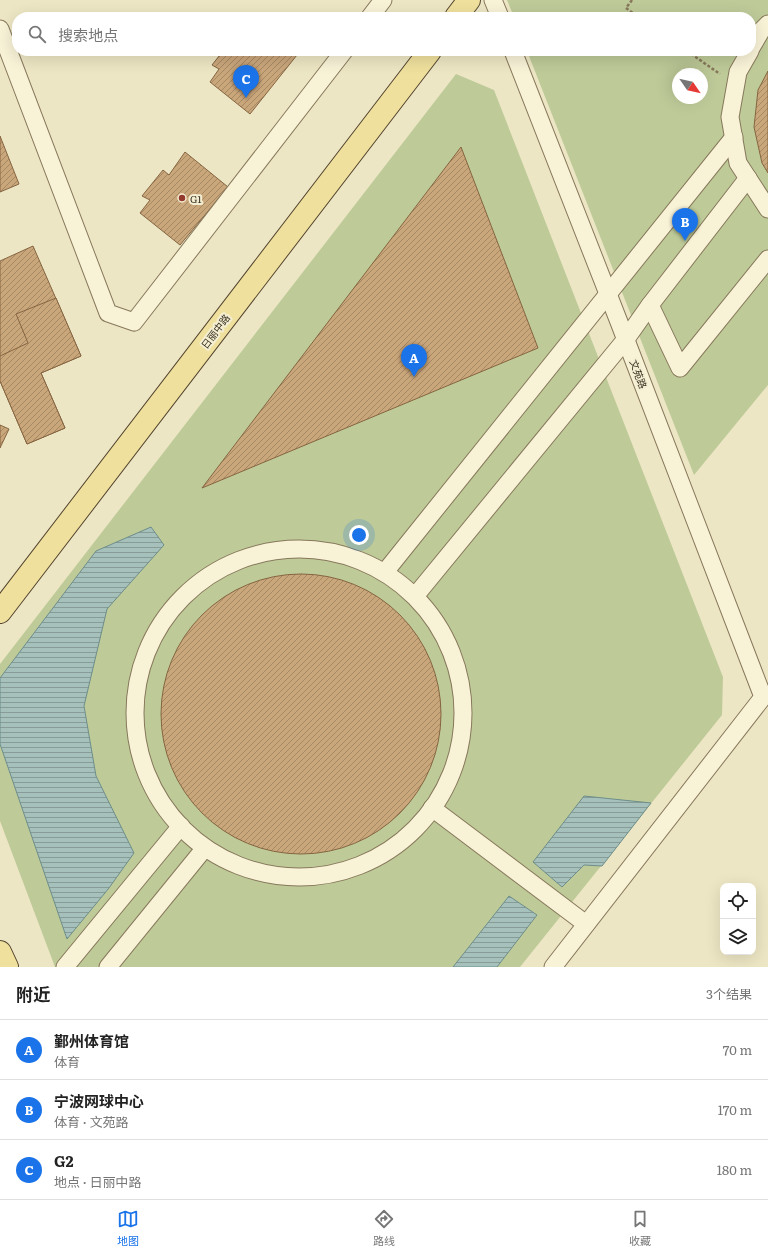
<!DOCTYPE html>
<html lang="zh">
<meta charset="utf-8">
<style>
:root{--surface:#fff;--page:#f6f6f6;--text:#222;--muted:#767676;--line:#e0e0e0;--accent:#1a73e8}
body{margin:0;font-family:Literata,"Noto Sans SC",serif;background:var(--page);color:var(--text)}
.controls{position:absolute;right:12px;bottom:12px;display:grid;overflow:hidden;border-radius:8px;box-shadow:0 4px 16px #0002}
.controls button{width:36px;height:36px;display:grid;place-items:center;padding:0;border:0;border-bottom:1px solid var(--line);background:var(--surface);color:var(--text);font:20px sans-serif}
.compass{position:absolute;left:672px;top:68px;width:36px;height:36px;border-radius:50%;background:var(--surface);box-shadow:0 4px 16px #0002;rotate:124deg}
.you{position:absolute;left:359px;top:535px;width:14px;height:14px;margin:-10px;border:3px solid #fff;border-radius:50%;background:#1a73e8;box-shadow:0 0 0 6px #1a73e833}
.badge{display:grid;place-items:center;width:26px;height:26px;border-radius:50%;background:var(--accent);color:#fff;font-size:13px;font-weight:700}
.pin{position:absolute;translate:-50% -33px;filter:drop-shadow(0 1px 2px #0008)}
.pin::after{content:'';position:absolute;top:21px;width:14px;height:12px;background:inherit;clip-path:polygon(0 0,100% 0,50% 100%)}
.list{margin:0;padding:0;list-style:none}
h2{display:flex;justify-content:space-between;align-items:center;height:52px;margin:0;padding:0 16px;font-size:17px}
h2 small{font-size:13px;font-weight:400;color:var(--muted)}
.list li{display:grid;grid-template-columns:26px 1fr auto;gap:12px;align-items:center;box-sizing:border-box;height:60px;padding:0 16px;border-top:1px solid var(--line)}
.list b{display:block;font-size:15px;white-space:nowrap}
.list p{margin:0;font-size:13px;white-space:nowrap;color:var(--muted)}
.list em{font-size:13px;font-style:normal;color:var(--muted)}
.icon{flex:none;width:22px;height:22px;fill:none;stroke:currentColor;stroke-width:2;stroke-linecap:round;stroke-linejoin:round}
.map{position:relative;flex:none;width:768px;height:967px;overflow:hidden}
.search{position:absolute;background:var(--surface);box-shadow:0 4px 16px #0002;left:12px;right:12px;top:12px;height:44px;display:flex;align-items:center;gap:10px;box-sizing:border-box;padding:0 14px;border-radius:16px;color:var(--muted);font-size:15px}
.sheet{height:232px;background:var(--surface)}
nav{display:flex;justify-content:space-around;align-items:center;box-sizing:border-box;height:56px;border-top:1px solid var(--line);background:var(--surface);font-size:11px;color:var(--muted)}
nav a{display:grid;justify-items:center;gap:2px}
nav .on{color:var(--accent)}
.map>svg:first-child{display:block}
</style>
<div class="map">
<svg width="768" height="967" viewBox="0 0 768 967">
<defs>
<pattern id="water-rules" width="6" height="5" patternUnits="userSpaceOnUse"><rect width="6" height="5" fill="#a6c0bb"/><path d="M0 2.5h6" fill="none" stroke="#889c97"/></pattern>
<pattern id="building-hatch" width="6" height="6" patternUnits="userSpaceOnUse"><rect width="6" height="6" fill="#caa67b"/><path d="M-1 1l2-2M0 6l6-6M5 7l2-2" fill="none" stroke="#a58864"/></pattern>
</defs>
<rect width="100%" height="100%" fill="#ede6c4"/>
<g fill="#beca98" fill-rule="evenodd">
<path d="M507 0H768V385L694 475 527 51H751V17H514ZM678 74H702V98H678Z"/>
<path d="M456 74 494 90 723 677 722 715 520 967H55L0 821V664Z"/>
</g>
<g fill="url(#water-rules)" stroke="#6d8e8a">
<path d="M151 527 164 545 107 609 84 706 96 776 134 853 109 888 67 939 0 744V678L96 551Z"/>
<path d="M584 796 651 803 602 866 584 865 562 887 533 862Z"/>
<path d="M509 896 537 915 497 967H453Z"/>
</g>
<g fill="url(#building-hatch)" stroke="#856541">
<path d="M223 51H292L297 55 250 114 210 82 219 69 212 65Z"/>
<path d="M768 71V173L762 163 754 127 758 90Z"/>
<path d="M0 136 19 184 0 192Z"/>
<path d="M461 147 538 348 202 488Z"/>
<path d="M185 152 228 187 180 245 140 213 150 200 142 196 163 170 169 175Z"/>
<path d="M33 246 81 356 41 373 65 428 27 444 0 381V261Z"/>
<path d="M56 298 81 356 41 373 65 428 27 444 0 381V356L28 343 16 314Z"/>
<path d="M0 425 9 429 0 448Z"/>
<circle cx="301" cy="714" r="140"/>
</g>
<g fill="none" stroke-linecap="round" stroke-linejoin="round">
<g stroke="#87785b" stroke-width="19">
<g id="minor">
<path d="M493 0 500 17"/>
<path d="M370 17 383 0"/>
<path d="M0 29 108 313 134 322 344 51"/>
<path d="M751 48 761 31 768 24"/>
<path d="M513 51 619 322 763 697 553 967"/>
<path d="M750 51 738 72 730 117 738 163 768 209"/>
<path d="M748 178 650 305 680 368 768 259"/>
<circle cx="299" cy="713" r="164"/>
<path d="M385 572 734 137"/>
<path d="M416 595 626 339 650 305"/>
<path d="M432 808 586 924"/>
<path d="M65 967 181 826"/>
<path d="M108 967 204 849"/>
</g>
</g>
<g stroke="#54452f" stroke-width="24">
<g id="major">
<path d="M456 17 469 0"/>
<path d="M0 612 430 51"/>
<path d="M0 952 7 967"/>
</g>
</g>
<g stroke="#87785b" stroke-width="2.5" stroke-dasharray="3 2" stroke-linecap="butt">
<path d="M632 0 626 8 638 17"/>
<path d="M687 51 720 74"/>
</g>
<use href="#minor" stroke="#f8f2d7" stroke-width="17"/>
<use href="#major" stroke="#efe09d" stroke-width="22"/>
</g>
<circle fill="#94392d" stroke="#f4efd3" stroke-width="1.5" cx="182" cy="198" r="4"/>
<g text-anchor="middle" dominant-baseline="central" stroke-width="4" stroke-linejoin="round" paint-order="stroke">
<g font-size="10" fill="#372d1e" stroke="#f4efd3" text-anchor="start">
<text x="190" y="198">G1</text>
</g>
<g font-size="10" fill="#372d1e" stroke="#f4efd3">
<text transform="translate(215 331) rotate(-53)">日丽中路</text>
<text transform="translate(639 374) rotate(69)">文苑路</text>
</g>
</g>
</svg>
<div class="controls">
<button><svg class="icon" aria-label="locate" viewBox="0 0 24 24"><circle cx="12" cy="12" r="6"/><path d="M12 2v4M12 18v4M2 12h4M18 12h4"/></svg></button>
<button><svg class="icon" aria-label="layers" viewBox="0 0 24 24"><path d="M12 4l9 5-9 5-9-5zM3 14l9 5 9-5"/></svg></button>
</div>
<svg class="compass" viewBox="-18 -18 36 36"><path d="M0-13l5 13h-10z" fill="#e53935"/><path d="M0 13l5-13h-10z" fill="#767676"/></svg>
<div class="you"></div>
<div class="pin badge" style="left:414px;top:377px">A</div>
<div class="pin badge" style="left:685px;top:241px">B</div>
<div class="pin badge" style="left:246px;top:98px">C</div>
<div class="search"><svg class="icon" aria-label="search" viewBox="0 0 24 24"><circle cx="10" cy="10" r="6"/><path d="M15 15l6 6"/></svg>搜索地点</div>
</div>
<section class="sheet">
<h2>附近<small>3个结果</small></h2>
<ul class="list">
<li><span class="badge">A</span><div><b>鄞州体育馆</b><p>体育</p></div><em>70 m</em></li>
<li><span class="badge">B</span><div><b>宁波网球中心</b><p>体育 · 文苑路</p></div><em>170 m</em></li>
<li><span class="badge">C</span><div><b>G2</b><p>地点 · 日丽中路</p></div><em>180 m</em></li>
</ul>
</section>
<nav>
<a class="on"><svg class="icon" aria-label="map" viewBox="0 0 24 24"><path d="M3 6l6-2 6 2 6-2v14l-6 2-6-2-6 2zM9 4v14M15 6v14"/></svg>地图</a>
<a><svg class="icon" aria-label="directions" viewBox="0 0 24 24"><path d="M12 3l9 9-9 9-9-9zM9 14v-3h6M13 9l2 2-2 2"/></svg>路线</a>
<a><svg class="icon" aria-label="saved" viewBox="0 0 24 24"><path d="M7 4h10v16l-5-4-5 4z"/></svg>收藏</a>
</nav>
